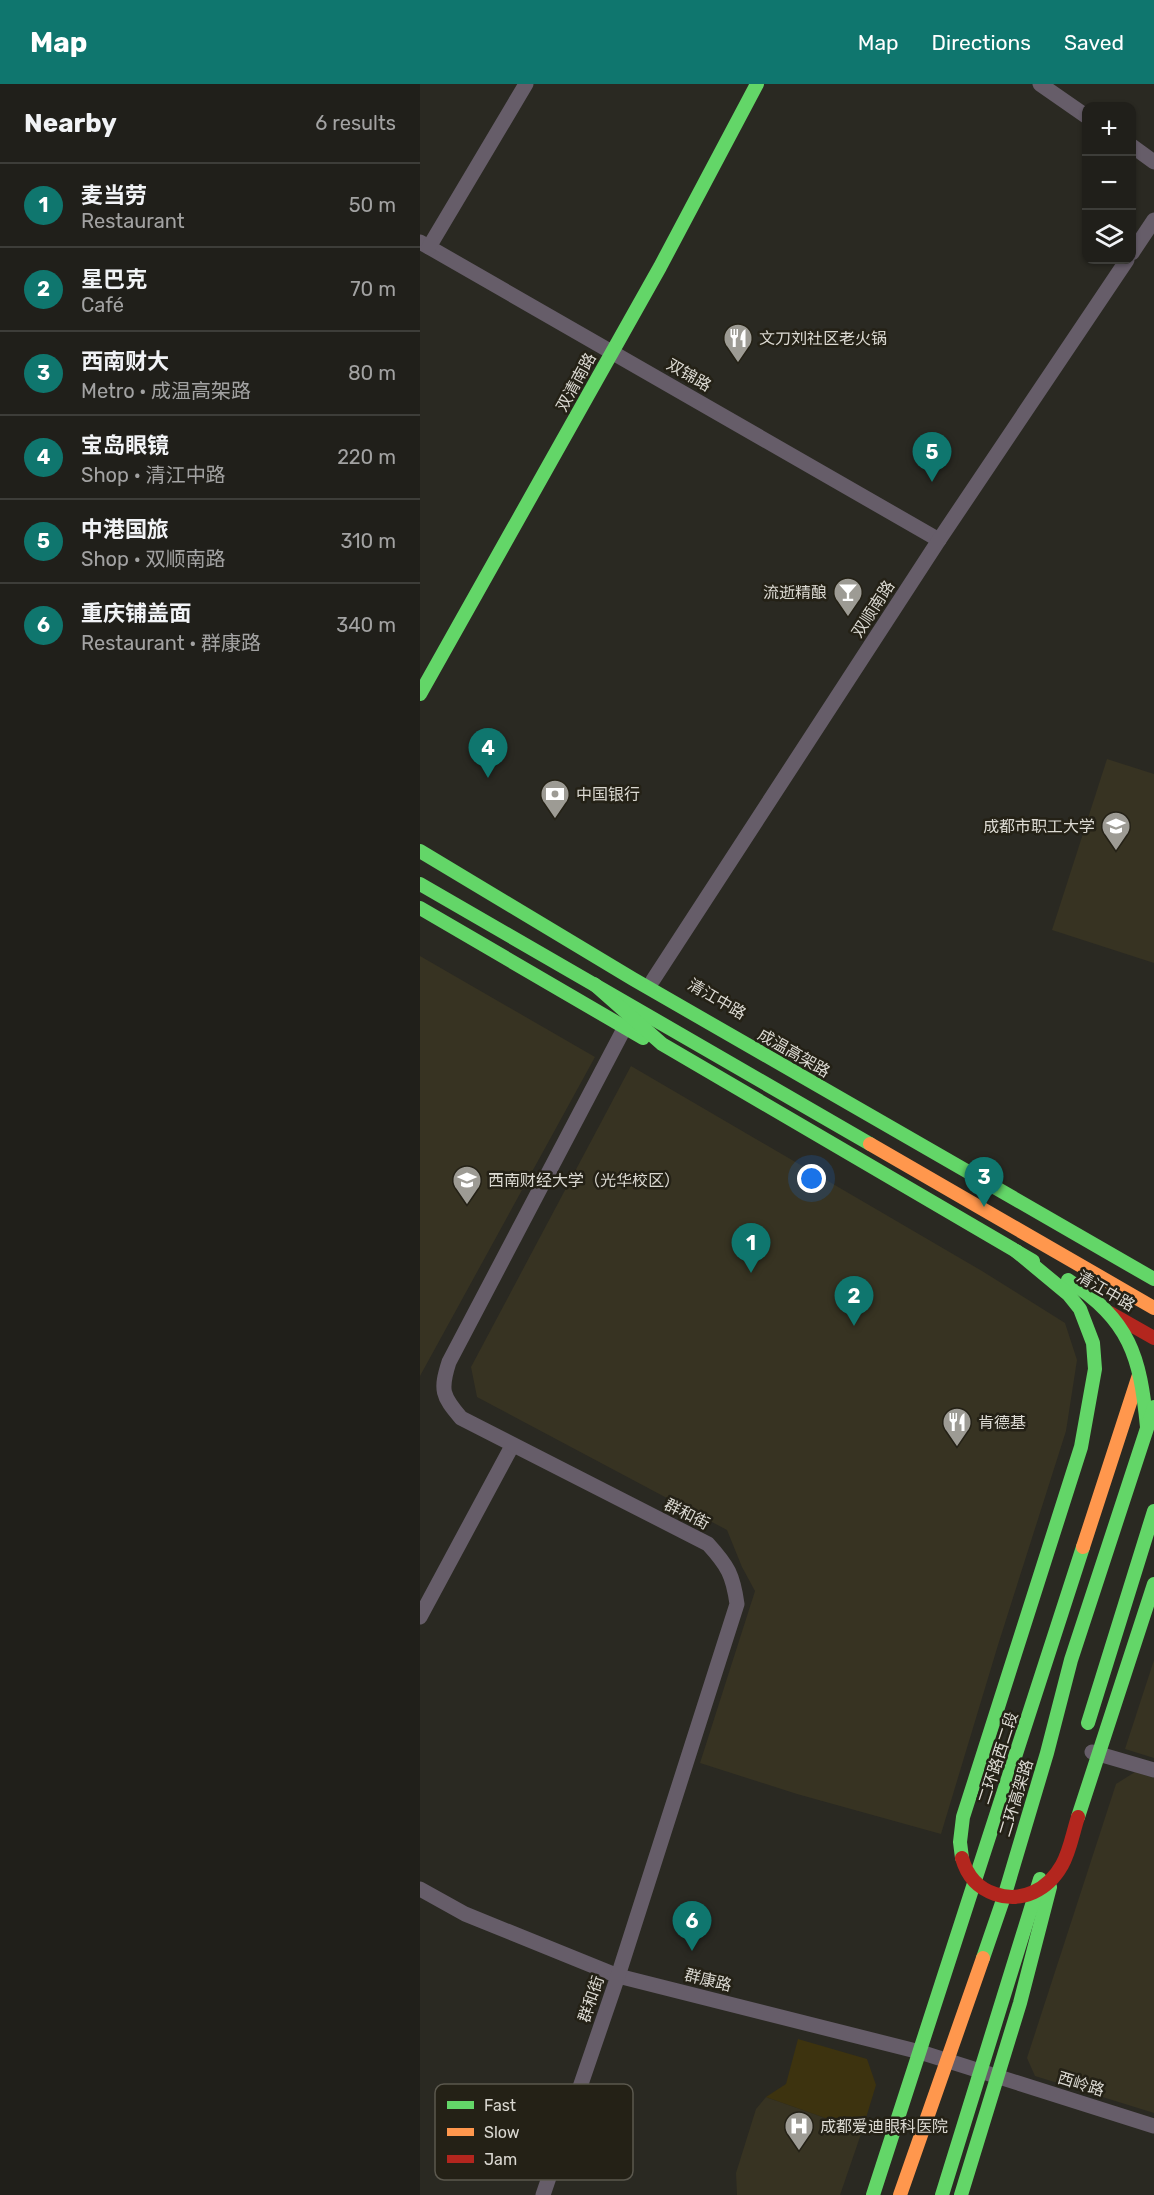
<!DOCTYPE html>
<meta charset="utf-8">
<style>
:root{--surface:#201f1a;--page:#282723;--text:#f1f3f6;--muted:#a2a2a2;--line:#3d3d39;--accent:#0f766e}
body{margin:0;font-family:Rubik,"Noto Sans SC",sans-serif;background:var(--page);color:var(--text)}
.controls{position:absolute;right:18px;top:18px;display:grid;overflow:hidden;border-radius:12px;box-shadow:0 2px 4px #0004}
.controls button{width:54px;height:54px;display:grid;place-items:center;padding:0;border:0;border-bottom:2px solid var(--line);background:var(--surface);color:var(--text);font:30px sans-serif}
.you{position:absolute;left:392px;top:1095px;width:21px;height:21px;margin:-15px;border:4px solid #fff;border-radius:50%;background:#1a73e8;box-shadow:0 0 0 9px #1a73e833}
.badge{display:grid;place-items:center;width:39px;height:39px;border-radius:50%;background:var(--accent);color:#fff;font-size:20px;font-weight:700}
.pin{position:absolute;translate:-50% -50px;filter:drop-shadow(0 2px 3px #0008)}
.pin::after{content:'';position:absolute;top:32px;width:21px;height:18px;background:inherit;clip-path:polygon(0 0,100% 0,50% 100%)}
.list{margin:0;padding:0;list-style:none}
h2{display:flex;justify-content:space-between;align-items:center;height:78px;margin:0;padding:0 24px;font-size:26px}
h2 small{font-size:20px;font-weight:400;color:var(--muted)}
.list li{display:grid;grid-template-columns:39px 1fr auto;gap:18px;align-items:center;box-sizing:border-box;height:84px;padding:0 24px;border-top:2px solid var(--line)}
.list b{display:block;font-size:22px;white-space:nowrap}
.list p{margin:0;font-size:20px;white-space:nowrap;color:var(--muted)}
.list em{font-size:20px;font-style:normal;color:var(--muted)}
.icon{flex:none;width:33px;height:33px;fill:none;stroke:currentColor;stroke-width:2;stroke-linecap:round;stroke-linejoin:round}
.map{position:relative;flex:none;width:734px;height:2111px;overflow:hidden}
header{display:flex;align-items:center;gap:36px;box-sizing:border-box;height:84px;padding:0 30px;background:var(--accent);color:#fff}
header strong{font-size:28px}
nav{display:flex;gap:33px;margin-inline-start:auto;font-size:21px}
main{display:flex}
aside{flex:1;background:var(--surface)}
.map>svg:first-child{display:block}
</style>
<header>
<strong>Map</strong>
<nav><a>Map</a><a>Directions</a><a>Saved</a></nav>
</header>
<main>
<aside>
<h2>Nearby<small>6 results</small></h2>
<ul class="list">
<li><span class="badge">1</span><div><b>麦当劳</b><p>Restaurant</p></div><em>50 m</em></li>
<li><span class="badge">2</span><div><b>星巴克</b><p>Café</p></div><em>70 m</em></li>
<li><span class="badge">3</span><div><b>西南财大</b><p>Metro · 成温高架路</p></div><em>80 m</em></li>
<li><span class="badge">4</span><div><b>宝岛眼镜</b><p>Shop · 清江中路</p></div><em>220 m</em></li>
<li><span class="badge">5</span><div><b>中港国旅</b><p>Shop · 双顺南路</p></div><em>310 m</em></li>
<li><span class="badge">6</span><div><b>重庆铺盖面</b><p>Restaurant · 群康路</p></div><em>340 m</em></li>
</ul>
</aside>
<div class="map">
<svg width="734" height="2111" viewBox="0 0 734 2111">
<rect width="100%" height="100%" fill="#2a2922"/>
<g fill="#373322">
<path d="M687 675 734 690V879L632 846Z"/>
<path d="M0 872 175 973 0 1292Z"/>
<path d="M211 982 562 1187 645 1239 657 1276 646 1347 578 1561 521 1750 377 1710 280 1679 335 1507 322 1483 307 1446 57 1313 51 1283Z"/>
<path d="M734 1576V1674L705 1665Z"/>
<path d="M715 1688 734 1694V2029L615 1992 607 1974 696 1700Z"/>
<path d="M346 2013 442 2047 420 2111H317L316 2089 336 2025Z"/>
</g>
<path fill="#3d330f" d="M378 1955 447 1975 456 2001 442 2047 346 2013 366 2000Z"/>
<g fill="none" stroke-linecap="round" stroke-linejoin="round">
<g stroke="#665d69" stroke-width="15">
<path d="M620 0 666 32"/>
<path d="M712 62 734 78"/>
<path d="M0 158 519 456"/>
<path d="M9 163 106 0"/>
<path d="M712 169 734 136"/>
<path d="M233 896 519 456 707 176"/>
<path d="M0 1533 92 1362"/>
<path d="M672 1668 734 1686"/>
<path d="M0 1805 45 1830 198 1892 500 1968 734 2042"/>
<path d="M123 2111 198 1892 317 1520C313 1491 308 1482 288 1460L41 1334C22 1312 20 1306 29 1278L205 943"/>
</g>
<g stroke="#63d668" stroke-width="14">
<path d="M0 610 240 183 337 0"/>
<path d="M0 767 213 895 734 1195"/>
<path d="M0 800 450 1060"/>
<path d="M0 824 223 954"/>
<path d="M453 2111 663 1463"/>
<path d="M541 2111 600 1919 630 1803"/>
</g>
<g stroke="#ff974d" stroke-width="14">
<path d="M450 1060 734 1224"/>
<path d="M663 1463 719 1291"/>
</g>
<path stroke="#b3261e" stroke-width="14" d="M690 1229 734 1254"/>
<g stroke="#63d668" stroke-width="14">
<path d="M174 900 242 960 613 1177"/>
<path d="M648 1196C710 1237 720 1271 727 1343"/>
<path d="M668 1639 734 1427"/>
<path d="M658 1733 734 1500"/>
<path d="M542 1774 540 1758 543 1733 661 1363 675 1285 673 1259 660 1225 648 1210 596 1167"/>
<path d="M563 1874 585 1810 627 1669 651 1576 734 1323"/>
<path d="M522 2111 620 1795"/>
</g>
<path stroke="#ff974d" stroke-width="14" d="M480 2111 563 1874"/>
<path stroke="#b3261e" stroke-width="14" d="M542 1774C547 1792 557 1804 575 1810 602 1819 628 1806 642 1781 650 1767 653 1748 658 1733"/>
</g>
<defs>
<g id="restaurant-pin" transform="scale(1.5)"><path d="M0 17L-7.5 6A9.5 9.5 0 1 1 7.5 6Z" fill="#9d9b94" stroke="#242116"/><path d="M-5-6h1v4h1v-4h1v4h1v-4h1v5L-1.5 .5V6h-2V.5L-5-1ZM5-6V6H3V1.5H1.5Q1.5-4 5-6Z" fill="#fff"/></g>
<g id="bar-pin" transform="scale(1.5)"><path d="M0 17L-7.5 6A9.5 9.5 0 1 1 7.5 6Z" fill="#9d9b94" stroke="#242116"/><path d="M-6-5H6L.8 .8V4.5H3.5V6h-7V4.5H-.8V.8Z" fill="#fff"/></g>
<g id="bank-pin" transform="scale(1.5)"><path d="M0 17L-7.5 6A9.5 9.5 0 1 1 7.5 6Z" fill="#9d9b94" stroke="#242116"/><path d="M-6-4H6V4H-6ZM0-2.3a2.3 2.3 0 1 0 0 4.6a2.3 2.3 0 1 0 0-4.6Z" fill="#fff"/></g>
<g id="university-pin" transform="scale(1.5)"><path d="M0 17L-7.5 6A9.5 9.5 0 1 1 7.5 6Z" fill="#9d9b94" stroke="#242116"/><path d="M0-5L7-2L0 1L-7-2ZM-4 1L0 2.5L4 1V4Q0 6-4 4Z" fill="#fff"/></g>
<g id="hospital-pin" transform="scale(1.5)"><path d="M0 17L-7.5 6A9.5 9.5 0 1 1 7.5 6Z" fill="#9d9b94" stroke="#242116"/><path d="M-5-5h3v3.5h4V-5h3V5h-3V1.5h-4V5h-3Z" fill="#fff"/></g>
</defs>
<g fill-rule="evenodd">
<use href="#restaurant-pin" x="318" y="254"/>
<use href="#bar-pin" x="428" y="508"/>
<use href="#bank-pin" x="135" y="710"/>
<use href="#university-pin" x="696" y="742"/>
<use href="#university-pin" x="47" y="1096"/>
<use href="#restaurant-pin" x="537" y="1338"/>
<use href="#hospital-pin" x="379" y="2042"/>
</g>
<g text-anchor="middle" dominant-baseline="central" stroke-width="5" stroke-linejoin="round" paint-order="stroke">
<g font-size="16" fill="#dbd9d2" stroke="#242116" text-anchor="start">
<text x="339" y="254">文刀刘社区老火锅</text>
<text x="407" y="508" text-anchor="end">流逝精酿</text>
<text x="156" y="710">中国银行</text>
<text x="675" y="742" text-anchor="end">成都市职工大学</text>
<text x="68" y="1096">西南财经大学（光华校区）</text>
<text x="558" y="1338">肯德基</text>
<text x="400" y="2042">成都爱迪眼科医院</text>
</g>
<g font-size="16" fill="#dbd9d2" stroke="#242116">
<text transform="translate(269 291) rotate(30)">双锦路</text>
<text transform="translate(156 298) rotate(-61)">双清南路</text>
<text transform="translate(453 525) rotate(-57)">双顺南路</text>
<text transform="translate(297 915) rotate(30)">清江中路</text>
<text transform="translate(374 969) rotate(30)">成温高架路</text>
<text transform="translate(686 1207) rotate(30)">清江中路</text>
<text transform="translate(267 1430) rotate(27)">群和街</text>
<text transform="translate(578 1674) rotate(-72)">二环路西二段</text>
<text transform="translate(596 1714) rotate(-73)">二环高架路</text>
<text transform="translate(288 1896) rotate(14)">群康路</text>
<text transform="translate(171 1915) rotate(-71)">群和街</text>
<text transform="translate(661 2000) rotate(17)">西岭路</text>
</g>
</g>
<rect x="15" y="2000" width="198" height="96" rx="9" fill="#242116" stroke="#5b584e" stroke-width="1.5"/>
<rect x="27" y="2017" width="27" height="8" fill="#63d668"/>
<rect x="27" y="2044" width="27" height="8" fill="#ff974d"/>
<rect x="27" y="2071" width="27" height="8" fill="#b3261e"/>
<g font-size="16" fill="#dbd9d2">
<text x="64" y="2027">Fast</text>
<text x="64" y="2054">Slow</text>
<text x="64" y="2081">Jam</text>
</g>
</svg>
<div class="controls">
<button>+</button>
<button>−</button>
<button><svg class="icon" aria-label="layers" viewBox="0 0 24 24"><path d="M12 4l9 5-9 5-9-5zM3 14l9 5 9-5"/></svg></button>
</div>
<div class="you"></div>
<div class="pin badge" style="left:331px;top:1189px">1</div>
<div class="pin badge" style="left:434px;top:1242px">2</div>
<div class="pin badge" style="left:564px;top:1123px">3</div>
<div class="pin badge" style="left:68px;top:694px">4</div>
<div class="pin badge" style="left:512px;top:398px">5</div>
<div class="pin badge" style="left:272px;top:1867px">6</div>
</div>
</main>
